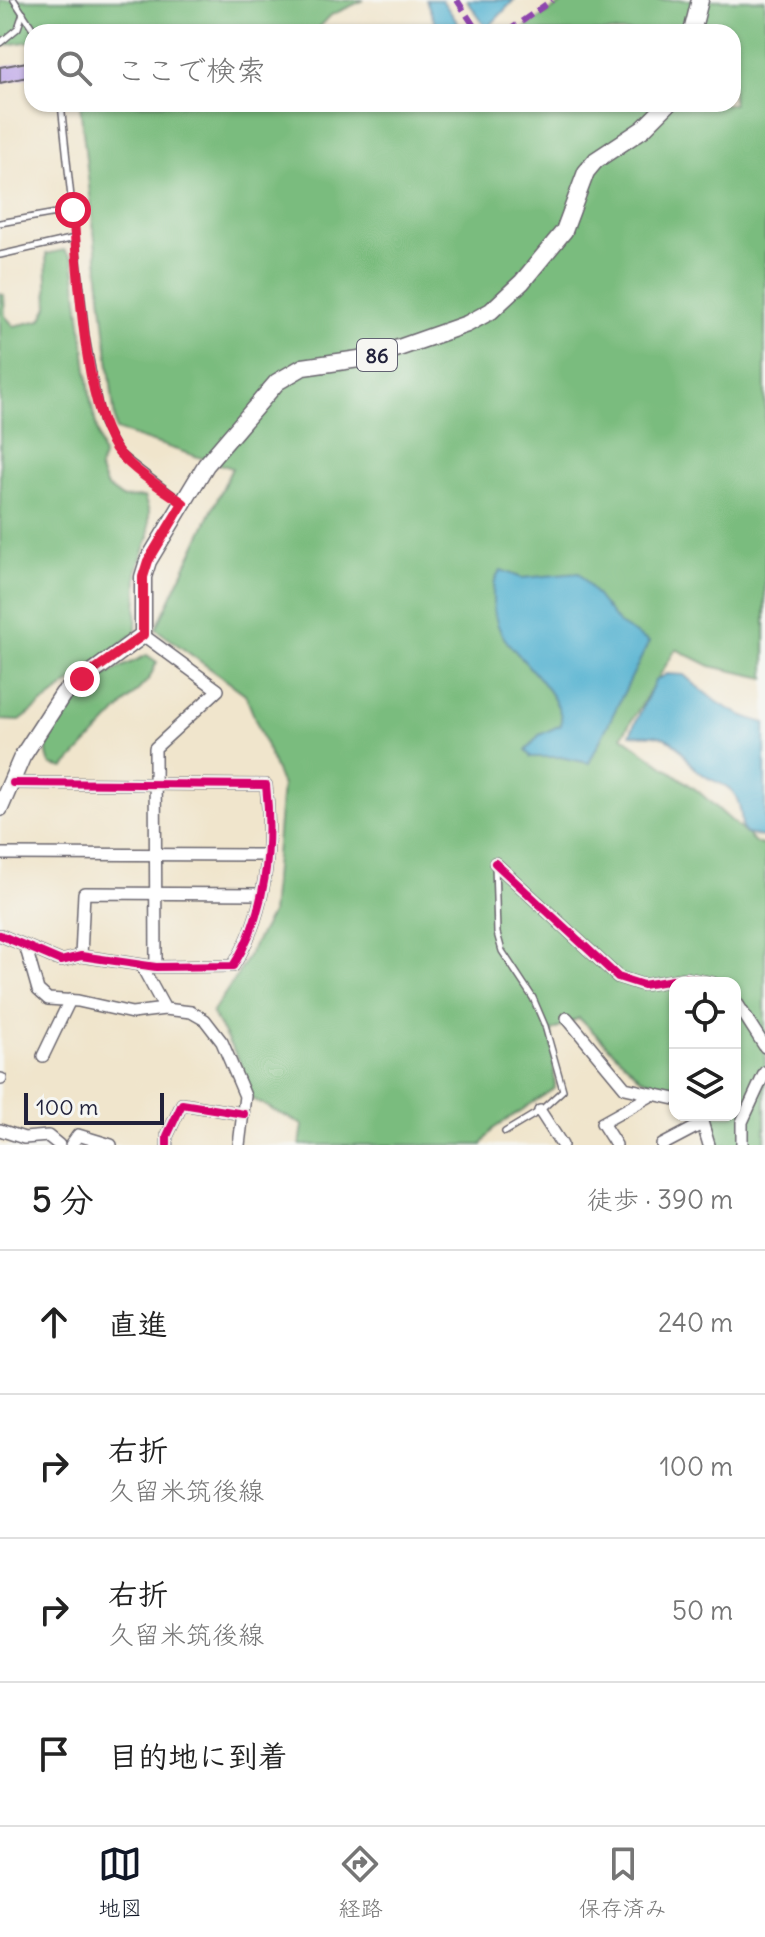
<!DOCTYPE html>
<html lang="ja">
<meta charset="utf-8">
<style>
:root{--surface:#fff;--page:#f2f2f2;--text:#222;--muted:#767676;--line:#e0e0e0;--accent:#111827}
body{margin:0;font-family:Delius,"Klee One",sans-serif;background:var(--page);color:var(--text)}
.controls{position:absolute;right:24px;bottom:24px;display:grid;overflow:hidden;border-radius:16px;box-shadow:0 2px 6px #0004}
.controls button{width:72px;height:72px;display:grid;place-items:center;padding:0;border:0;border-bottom:2px solid var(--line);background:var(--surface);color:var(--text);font:40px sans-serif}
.scale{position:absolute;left:24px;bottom:20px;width:140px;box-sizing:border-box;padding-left:8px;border:4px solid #22223b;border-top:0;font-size:22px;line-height:28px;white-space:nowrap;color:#22223b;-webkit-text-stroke:6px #f6f6f2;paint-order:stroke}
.stop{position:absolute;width:24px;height:24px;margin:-18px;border:6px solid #e11d48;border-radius:50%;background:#fff}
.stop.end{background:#e11d48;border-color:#fff;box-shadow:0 2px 8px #0008}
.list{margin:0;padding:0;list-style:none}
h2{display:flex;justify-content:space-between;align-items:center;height:104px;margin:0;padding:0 32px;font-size:34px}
h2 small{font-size:26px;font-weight:400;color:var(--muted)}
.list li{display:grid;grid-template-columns:52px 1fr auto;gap:24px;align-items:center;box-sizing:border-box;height:144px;padding:0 32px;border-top:2px solid var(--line)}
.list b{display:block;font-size:30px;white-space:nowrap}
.list p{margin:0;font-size:26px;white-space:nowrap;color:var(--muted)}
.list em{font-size:26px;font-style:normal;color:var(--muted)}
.icon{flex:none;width:44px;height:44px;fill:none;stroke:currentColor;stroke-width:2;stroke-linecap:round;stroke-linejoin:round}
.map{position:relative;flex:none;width:765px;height:1145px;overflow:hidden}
.search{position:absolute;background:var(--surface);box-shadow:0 2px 6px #0004;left:24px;right:24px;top:24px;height:88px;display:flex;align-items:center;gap:20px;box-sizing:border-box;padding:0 28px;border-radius:24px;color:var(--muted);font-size:30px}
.sheet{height:680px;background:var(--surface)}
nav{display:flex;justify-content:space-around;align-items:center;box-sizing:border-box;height:112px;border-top:2px solid var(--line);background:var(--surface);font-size:22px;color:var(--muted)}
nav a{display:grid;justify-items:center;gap:4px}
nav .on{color:var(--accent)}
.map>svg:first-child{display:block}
</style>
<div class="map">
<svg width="765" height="1145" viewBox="0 0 765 1145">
<rect width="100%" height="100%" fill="#f6f6f2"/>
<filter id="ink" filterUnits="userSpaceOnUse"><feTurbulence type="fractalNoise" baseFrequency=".0125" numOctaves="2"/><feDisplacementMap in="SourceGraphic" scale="16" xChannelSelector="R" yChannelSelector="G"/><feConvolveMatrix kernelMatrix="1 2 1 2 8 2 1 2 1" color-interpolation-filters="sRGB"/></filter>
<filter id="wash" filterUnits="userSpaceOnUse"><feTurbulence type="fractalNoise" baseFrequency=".006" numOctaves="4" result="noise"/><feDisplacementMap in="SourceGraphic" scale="32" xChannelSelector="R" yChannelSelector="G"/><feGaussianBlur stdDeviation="1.8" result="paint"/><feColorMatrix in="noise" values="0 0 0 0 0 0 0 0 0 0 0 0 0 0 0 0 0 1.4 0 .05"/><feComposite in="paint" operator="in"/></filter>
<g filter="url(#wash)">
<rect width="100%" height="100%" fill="#f0e5cc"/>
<g fill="#7abc7e" stroke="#4e6f5c" stroke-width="2">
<path d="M0 0H364L331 15 315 32H32V41L0 46Z"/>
<path d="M567 0H765V678L710 666 676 649 622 736 698 791 756 843 765 846V1145H718L707 1115H735V983H675V1089L641 1078 579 1018 552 1031 555 1088 493 1129 482 1145H300L303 1125 252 1099 241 1064 212 1013 238 974 271 914 282 786 245 694 156 629 232 468 116 430 80 104H733V32H519Z"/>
<path d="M64 250 73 259 91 402 103 457 99 469 107 487 122 498 144 497 149 512V536L137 570 136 632 20 721 0 720V293L4 295 5 316 14 326 41 320 48 307 46 254Z"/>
<path d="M147 655 157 662 149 679 64 768 51 765C36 738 64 706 86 687 103 674 128 665 147 655Z"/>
</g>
<g fill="#51b1d0" stroke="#3a6a86" stroke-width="2">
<path d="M426 0H442L464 32H416L435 23Z"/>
<path d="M467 0H514L487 29Z"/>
<path d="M501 570 522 578 579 573 619 624 649 642 589 763 560 757H531L526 751 539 735 561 725C566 700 519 658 505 639 493 623 487 584 501 570Z"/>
<path d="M667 674 684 675C711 699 730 714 765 723V837L746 834 742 828C740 773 718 793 692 765 683 755 679 744 666 738 654 733 642 736 630 734L655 681Z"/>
</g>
<g id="blocks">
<path fill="#bba3e8" d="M32 61V76L0 83V67Z"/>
</g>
</g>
<g filter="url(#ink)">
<use href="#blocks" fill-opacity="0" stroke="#6a666e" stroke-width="2"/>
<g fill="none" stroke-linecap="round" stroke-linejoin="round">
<g stroke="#6a666e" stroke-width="8">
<g id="lane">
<path d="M14 0 35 32"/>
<path d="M0 43 18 28 23 13"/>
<path d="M61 104 86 337 102 423 119 453 182 502"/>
<path d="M0 223 73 210"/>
<path d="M0 255 75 238"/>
<path d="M495 864 497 933 502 951 533 998 545 1026 563 1090 540 1111 505 1132"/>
</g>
</g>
<g stroke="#6a666e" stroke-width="14">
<g id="street">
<path d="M143 635 218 690 155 748 156 967"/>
<path d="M0 854 263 855"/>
<path d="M495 863 618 977 643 985 685 978 713 983"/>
<path d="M0 935 61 961 81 956 156 967 233 966C266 915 273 845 266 785L13 783"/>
<path d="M26 948 38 990 48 999 78 1001 132 1013 165 1009"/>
<path d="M81 956 84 893 261 894"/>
<path d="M141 965 165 1009 191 1012 205 1020 222 1042 245 1096 239 1145"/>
<path d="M735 1000 765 1047"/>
<path d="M567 1018 625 1088 675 1099"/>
<path d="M43 1056 70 1000"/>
<path d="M0 1079H1"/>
<path d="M540 1111 562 1145"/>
<path d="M700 1115 709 1145"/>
<path d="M0 1130 24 1138 48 1136 59 1145"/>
<path d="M71 1145 78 1135 111 1145"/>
<path d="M167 1145V1136L182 1104 244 1114"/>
<path d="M616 1145 602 1123 654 1094"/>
<path d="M662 1145 702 1124"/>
<path d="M742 1145V1122L765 1072"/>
</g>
</g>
<g stroke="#6a666e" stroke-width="19">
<g id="primary">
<path d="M692 32 700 0"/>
<path d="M0 808 22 757 63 694 143 635V577L148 561 206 465 277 382 303 367 373 357 467 324 491 311 522 282 564 231 586 172 596 160 643 129 668 104"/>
</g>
</g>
<use href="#lane" stroke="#fff" stroke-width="5"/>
<use href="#street" stroke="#fff" stroke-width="11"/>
<use href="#primary" stroke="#fff" stroke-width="16"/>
<g stroke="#8e44ad" stroke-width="6" stroke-dasharray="12 6" stroke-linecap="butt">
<path d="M457 0 478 32"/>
<path d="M507 32 552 0"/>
</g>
<g stroke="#f6f6f2" stroke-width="13">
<g id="cycleway">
<path d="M495 863 618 977 643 985 685 978 713 983"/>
<path d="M0 935 61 961 81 956 156 967 233 966C266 915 273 845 266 785L13 783"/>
<path d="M167 1145V1136L182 1104 244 1114"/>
</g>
</g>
<use href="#cycleway" stroke="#d6006c" stroke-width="8"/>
</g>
</g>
<g fill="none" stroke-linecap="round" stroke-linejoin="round" filter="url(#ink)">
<path stroke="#e11d48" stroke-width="10" d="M73 210C78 267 84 413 120 454 138 474 162 488 183 503L148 561 143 577V635L82 679"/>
</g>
<g text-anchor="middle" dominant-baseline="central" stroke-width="8" stroke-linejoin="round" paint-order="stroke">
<rect fill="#f6f6f2" stroke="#626272" stroke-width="2" x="357" y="339" width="40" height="32" rx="6"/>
<g font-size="20" font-weight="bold" fill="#22223b">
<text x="377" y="355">86</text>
</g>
</g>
</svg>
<div class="controls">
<button><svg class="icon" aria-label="locate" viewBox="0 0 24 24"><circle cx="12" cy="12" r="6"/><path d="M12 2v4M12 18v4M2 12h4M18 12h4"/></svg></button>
<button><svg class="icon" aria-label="layers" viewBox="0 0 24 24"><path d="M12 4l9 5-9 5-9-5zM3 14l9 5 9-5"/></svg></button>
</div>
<div class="scale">100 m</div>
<div class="stop" style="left:73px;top:210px"></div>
<div class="stop end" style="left:82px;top:679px"></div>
<div class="search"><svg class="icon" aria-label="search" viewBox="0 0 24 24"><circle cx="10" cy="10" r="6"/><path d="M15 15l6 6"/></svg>ここで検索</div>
</div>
<section class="sheet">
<h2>5 分<small>徒歩 · 390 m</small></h2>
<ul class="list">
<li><svg class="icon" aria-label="ahead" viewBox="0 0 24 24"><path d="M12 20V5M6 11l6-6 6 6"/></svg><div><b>直進</b></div><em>240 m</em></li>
<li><svg class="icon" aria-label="right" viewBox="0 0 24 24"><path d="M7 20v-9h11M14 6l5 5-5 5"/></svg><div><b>右折</b><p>久留米筑後線</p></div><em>100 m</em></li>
<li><svg class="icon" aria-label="right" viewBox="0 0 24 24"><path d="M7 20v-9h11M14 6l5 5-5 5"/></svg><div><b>右折</b><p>久留米筑後線</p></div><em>50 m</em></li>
<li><svg class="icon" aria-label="arrive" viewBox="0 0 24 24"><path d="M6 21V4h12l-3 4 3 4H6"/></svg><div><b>目的地に到着</b></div></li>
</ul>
</section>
<nav>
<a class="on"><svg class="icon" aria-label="map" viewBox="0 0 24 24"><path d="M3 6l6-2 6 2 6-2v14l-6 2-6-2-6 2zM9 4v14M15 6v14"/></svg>地図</a>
<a><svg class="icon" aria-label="directions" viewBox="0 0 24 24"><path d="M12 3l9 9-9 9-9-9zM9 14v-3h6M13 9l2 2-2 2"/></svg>経路</a>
<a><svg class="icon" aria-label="saved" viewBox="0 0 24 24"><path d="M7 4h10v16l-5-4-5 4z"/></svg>保存済み</a>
</nav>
